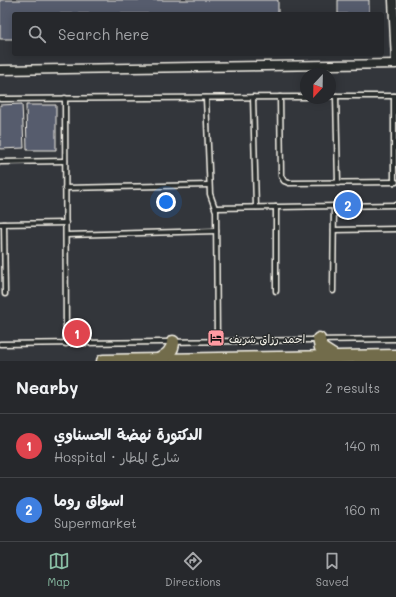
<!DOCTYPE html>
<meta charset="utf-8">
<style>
:root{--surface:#26282c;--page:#2e3034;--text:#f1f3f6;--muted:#a4a6a9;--line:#424448;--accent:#8abfa5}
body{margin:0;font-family:Mali,"Playpen Sans Arabic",sans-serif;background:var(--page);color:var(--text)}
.compass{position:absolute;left:300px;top:68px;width:36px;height:36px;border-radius:50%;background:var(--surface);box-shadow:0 2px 10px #0003;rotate:202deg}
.you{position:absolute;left:166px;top:202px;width:14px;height:14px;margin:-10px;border:3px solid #fff;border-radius:50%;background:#1a73e8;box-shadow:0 0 0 6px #1a73e833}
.badge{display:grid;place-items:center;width:26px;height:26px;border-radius:50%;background:var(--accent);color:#fff;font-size:13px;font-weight:700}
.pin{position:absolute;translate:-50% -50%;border:2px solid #fff;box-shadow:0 1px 4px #0006}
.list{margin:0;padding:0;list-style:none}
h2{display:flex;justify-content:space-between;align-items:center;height:52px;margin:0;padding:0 16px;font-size:17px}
h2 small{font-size:13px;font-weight:400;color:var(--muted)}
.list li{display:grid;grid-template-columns:26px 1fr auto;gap:12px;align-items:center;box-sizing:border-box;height:64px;padding:0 16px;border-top:1px solid var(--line)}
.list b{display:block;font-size:15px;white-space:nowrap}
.list p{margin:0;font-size:13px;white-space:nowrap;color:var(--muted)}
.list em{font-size:13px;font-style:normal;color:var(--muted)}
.icon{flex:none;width:22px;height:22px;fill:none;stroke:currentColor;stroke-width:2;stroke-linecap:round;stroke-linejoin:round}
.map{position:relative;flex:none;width:396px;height:361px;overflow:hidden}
.search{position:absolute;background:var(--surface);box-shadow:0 2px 10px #0003;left:12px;right:12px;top:12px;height:44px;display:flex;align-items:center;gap:10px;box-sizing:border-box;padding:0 14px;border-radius:4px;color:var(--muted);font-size:15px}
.sheet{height:180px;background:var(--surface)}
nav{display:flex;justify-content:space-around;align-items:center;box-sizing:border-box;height:56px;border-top:1px solid var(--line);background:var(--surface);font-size:11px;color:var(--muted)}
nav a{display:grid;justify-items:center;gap:2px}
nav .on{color:var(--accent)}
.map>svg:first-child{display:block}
</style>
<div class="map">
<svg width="396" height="361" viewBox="0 0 396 361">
<rect width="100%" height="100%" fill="#33363b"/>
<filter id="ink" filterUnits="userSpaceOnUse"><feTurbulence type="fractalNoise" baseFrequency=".025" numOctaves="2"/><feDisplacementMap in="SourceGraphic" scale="8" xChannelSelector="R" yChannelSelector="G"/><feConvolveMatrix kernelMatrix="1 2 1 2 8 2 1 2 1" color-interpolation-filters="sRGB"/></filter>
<g filter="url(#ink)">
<g fill="#565b6d" stroke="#f4f1e8">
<path d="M0 0H278V14H14V39H0Z"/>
<rect x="338" y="0" width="31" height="14"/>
<path d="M22 104 24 148 0 149V105Z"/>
<path d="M26 105H56V150H27Z"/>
</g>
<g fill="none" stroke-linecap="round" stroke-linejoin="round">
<g stroke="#f4f1e8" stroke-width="7">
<g id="lane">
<path d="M330 96H396"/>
<path d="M336 96 338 183"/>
<path d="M394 96V182"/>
<path d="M253 97 256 207"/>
<path d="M280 97 281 176 284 181 289 183 396 182"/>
<path d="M65 98 66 344"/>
<path d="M206 98 210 194 216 211 217 341"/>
<path d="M0 99 306 97"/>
<path d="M0 162 65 161"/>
<path d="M65 188 209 185"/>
<path d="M276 207V291"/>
<path d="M216 208 396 205"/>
<path d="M0 224 66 223"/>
<path d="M4 224 5 294"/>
<path d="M334 230 396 229"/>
<path d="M66 235 216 231"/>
<path d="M333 291 334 206"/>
<path d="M0 344 396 339"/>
</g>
</g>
<g stroke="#f4f1e8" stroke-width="11">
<g id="street">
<path d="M393 0 396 60"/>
<path d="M0 70 396 64"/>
</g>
</g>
<g stroke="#f4f1e8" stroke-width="15">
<g id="primary">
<path d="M319 339 321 348 335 357"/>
<path d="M103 361 396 356"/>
<path d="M157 361C165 356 173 352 173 342"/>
</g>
</g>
<use href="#lane" stroke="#2a2d2e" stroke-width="4"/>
<use href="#street" stroke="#2a2d2e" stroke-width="8"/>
<use href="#primary" stroke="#726c4b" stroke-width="12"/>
</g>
</g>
<defs>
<g id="hotel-square" transform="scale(0.9)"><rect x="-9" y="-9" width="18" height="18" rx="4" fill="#ff9aa2" stroke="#2a2d2e"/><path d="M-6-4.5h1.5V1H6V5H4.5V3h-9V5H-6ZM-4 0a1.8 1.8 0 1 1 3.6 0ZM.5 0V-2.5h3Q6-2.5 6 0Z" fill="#111"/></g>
</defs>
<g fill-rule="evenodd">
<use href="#hotel-square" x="216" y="338"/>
</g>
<g text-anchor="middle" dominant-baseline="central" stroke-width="3" stroke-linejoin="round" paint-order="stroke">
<g font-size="11" fill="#f4f1e8" stroke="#2a2d2e" text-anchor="start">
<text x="229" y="338">احمد رزاق شريف</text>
</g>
</g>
</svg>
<svg class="compass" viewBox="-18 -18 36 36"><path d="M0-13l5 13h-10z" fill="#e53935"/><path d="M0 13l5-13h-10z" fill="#a4a6a9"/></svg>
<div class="you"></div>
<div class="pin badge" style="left:77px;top:333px;background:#e0444e">1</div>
<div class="pin badge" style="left:348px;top:205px;background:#3f7fe0">2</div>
<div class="search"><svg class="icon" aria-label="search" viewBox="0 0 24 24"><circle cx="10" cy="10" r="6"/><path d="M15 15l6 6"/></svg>Search here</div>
</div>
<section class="sheet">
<h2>Nearby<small>2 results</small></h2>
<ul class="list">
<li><span class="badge" style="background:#e0444e">1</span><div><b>الدكتورة نهضة الحسناوي</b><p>Hospital · شارع المطار</p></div><em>140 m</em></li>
<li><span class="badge" style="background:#3f7fe0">2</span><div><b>اسواق روما</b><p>Supermarket</p></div><em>160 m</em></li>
</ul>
</section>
<nav>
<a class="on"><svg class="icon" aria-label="map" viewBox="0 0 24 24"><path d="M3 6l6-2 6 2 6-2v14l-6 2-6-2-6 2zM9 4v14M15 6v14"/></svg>Map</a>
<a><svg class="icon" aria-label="directions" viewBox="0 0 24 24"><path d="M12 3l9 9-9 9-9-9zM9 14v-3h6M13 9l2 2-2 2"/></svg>Directions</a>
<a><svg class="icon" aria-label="saved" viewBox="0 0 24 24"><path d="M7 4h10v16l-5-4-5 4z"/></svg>Saved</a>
</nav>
